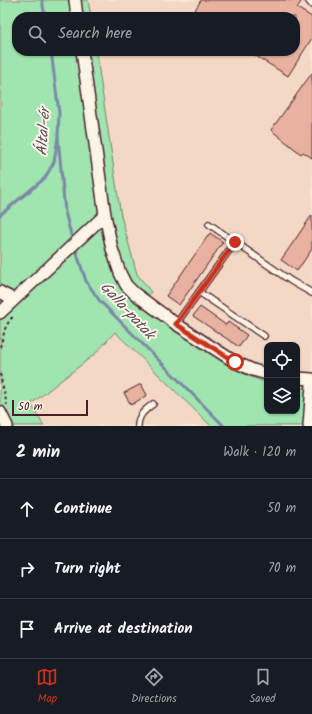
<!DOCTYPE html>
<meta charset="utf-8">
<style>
:root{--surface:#171b24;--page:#242831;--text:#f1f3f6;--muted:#9ea1a6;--line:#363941;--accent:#c8321e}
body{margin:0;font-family:Kalam,sans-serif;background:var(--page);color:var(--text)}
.controls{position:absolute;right:12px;bottom:12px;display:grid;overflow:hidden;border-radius:8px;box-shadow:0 1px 3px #0004}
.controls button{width:36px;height:36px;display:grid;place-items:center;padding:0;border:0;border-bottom:1px solid var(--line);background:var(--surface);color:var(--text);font:20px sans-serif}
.scale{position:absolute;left:12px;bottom:10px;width:76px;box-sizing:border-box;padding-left:4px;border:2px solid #4a1f2b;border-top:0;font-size:11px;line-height:14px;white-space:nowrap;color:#4a1f2b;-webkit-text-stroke:3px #fcf5e5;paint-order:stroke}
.stop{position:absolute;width:12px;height:12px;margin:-9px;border:3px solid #c8321e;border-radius:50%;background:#fff}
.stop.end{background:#c8321e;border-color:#fff;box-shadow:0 1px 4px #0008}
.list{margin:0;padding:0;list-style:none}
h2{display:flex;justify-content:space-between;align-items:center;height:52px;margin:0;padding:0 16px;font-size:17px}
h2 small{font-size:13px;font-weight:400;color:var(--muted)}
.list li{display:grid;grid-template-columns:26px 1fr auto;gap:12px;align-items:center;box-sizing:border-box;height:60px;padding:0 16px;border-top:1px solid var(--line)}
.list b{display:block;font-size:15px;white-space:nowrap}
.list em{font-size:13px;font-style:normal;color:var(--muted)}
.icon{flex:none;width:22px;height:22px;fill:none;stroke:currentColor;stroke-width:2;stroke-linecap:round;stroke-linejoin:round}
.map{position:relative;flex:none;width:312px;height:426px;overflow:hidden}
.search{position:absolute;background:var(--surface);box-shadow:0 1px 3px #0004;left:12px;right:12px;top:12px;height:44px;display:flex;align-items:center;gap:10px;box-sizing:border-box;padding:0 14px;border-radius:16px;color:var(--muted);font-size:15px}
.sheet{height:232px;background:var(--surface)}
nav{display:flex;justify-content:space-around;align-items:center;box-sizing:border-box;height:56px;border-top:1px solid var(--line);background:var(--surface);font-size:11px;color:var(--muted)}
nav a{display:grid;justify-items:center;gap:2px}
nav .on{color:var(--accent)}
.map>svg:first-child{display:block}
</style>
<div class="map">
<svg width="312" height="426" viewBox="0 0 312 426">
<rect width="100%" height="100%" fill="#f8e8d7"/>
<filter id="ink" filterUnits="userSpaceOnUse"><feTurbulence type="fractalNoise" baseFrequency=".025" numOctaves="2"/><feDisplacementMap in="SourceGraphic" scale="8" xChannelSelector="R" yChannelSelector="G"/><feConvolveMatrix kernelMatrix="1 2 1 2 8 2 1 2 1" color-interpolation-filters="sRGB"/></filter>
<g filter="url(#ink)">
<g fill="#f4d8c6">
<path d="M88 0H312V389L297 387V345H267V382L262 381 240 372 139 306 151 292 137 274 121 216 96 51H295V17H91Z"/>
<path d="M115 332 211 426H44L31 404 95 354Z"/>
</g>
<path fill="#a0e4b0" stroke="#75826e" d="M0 0H88L91 17H17V51H96L121 216 137 274 151 292 140 306 240 372 261 381 267 382V411H297V387L312 389V426H211L115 332 95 354 31 404 44 426H0Z"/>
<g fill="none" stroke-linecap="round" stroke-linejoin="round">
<g stroke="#7c89a7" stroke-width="3">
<path d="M42 0 45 17"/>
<path d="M58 137 65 212 73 242"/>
<path d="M0 215 45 178 54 162 58 137 59 113 51 51"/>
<path d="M75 248 86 281 99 300 224 426"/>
</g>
</g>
<g fill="#e9b2a0" stroke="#4a1f2b">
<path d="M201 0H302L297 8 312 17V38L288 76 248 51H295V17H191Z"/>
<path d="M312 73V158L303 152 301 154 271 130Z"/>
<path d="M312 215V249L297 271 281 260Z"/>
<path d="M210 233 223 242 179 305 166 296Z"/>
<path d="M200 307 226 325 228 322 247 335 239 347 193 316Z"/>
<path d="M141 384 147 395 131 405 124 393Z"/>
</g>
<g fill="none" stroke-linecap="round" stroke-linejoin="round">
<g stroke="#4a1f2b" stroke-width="8">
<g id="lane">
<path d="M308 0 312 5"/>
<path d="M209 224 291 281 312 293"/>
<path d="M199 292 264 336"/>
<path d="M176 324 235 242"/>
<path d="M138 426C138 415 145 410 153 404"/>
</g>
</g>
<g stroke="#4a1f2b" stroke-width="14">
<g id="street">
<path d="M75 0 77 17"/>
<path d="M82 51 105 215 112 249 120 273 126 285 134 293 176 324 235 362 253 370 267 374"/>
<path d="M0 292 13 299"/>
<path d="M0 313 105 215"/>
<path d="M297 378 312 379"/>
<path d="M0 412 7 426"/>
<path d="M309 426 312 385"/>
</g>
</g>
<g stroke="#4a1f2b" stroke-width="2" stroke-dasharray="3 3" stroke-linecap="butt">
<path d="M0 347 6 326 13 316"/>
<path d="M0 374 7 405"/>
</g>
<use href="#lane" stroke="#fcf5e5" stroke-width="5.5"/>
<use href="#street" stroke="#fcf5e5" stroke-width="11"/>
</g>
</g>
<g fill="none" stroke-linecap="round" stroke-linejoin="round" filter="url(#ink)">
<path stroke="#c8321e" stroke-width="5" d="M235 242 176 324 235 362"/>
</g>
<g text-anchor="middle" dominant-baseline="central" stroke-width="4" stroke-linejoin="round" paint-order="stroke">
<g font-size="15" font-style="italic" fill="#5f4b5f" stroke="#fcf5e5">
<text transform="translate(44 132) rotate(-86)">Által-ér</text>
<text transform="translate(127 311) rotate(47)">Galla-patak</text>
</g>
</g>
</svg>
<div class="controls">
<button><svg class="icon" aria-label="locate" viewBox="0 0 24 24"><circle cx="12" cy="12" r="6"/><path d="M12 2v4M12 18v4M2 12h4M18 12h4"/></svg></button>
<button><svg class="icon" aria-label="layers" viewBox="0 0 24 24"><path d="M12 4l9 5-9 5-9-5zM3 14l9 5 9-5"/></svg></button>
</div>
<div class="scale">50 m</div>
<div class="stop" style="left:235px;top:362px"></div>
<div class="stop end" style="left:235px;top:242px"></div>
<div class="search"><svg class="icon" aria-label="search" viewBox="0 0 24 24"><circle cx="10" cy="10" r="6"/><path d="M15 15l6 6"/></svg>Search here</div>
</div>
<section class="sheet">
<h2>2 min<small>Walk · 120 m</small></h2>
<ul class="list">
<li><svg class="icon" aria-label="ahead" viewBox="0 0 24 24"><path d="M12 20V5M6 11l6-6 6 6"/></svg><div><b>Continue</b></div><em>50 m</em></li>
<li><svg class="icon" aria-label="right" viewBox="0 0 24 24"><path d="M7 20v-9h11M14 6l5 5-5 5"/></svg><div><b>Turn right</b></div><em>70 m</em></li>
<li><svg class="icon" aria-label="arrive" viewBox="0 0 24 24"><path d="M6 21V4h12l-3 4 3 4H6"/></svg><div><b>Arrive at destination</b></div></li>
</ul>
</section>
<nav>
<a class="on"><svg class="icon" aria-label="map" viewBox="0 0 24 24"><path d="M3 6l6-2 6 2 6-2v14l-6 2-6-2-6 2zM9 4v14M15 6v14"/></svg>Map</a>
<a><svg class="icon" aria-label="directions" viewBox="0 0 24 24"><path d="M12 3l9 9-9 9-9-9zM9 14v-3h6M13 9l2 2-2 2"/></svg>Directions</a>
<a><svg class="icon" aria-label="saved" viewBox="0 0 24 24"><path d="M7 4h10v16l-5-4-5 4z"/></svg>Saved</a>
</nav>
